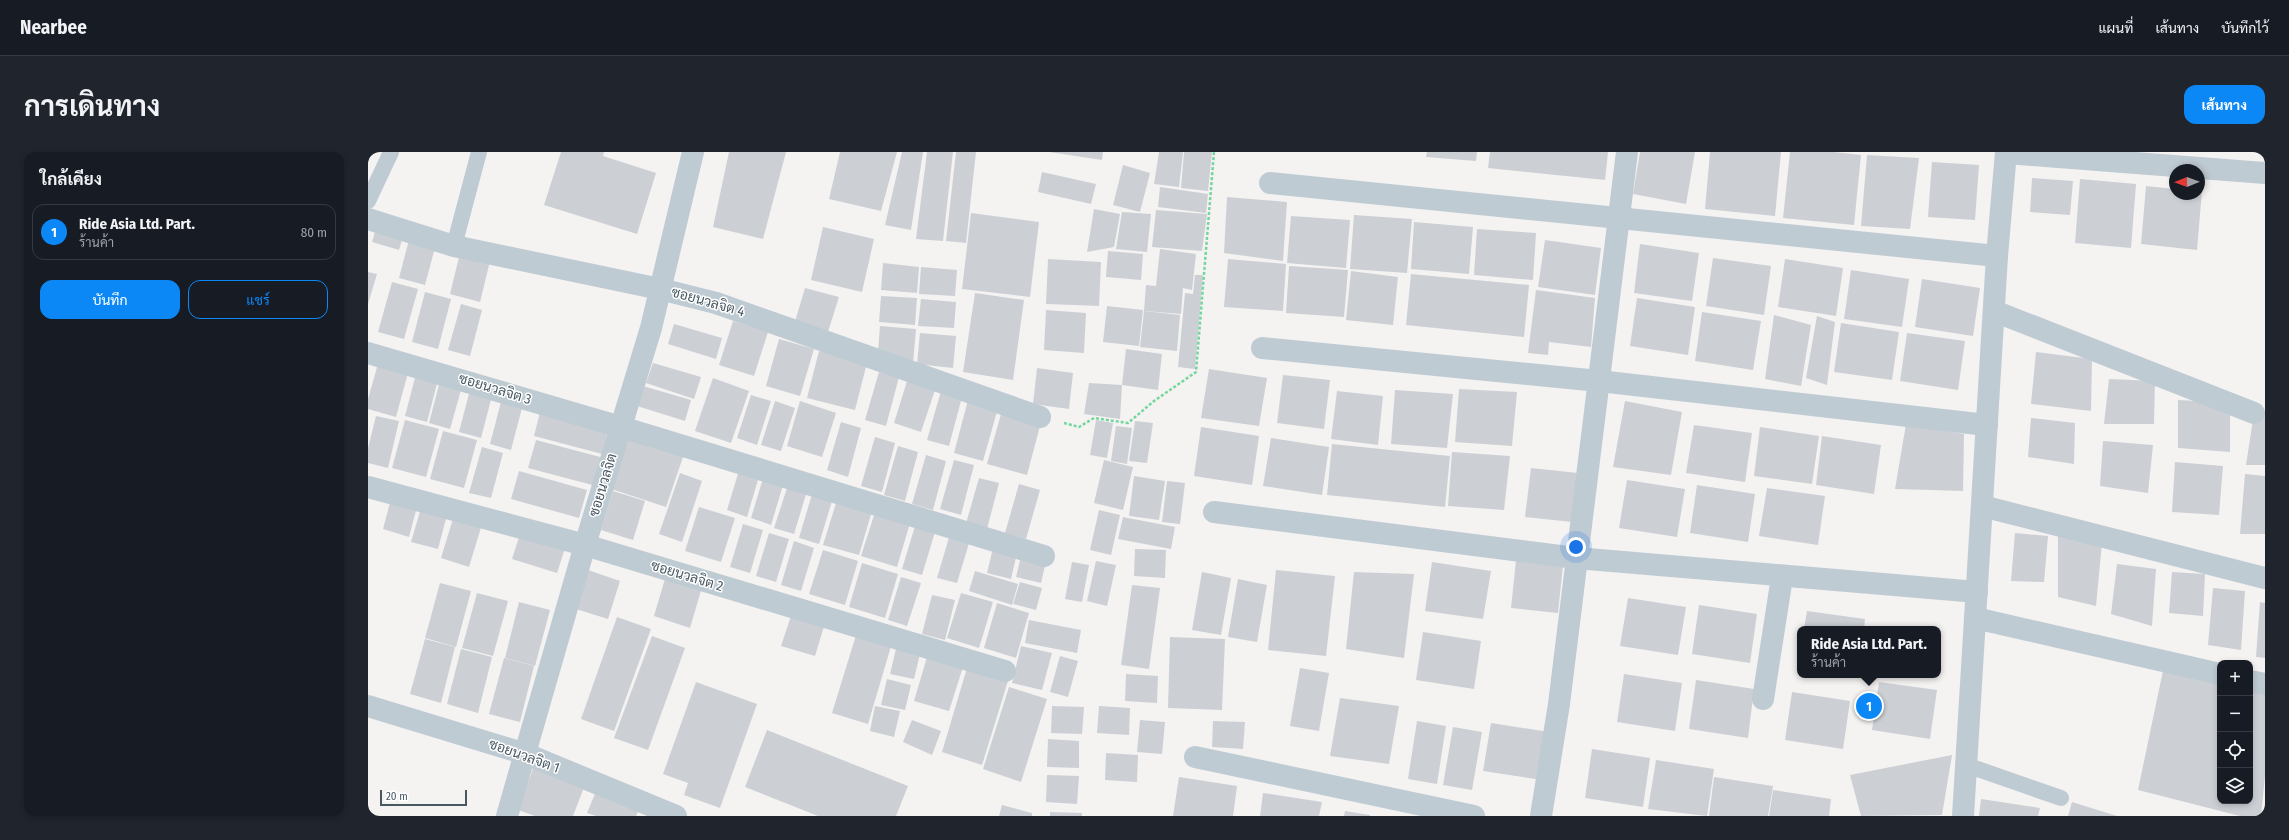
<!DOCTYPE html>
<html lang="th">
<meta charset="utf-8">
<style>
:root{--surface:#171b24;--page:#20242c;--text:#f1f3f6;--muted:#9ea1a6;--line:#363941;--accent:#0b88f6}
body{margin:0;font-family:"Fira Sans Condensed",Sarabun,sans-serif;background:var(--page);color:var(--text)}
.controls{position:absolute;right:12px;bottom:12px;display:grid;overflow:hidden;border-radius:8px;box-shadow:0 2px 6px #0003}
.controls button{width:36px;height:36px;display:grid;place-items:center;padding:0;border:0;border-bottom:1px solid var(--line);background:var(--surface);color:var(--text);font:20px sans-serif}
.compass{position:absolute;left:1801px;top:12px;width:36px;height:36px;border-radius:50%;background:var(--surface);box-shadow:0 2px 6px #0003;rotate:269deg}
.scale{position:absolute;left:12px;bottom:10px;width:87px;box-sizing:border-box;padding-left:4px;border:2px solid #485862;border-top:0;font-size:11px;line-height:14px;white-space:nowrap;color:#485862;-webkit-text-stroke:3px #fff;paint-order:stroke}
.you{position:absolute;left:1208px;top:395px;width:14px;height:14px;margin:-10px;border:3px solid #fff;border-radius:50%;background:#1a73e8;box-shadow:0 0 0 6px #1a73e833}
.badge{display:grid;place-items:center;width:26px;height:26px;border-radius:50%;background:var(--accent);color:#fff;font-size:13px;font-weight:700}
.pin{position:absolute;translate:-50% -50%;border:2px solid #fff;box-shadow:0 1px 4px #0006}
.popup{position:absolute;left:1429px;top:474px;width:144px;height:52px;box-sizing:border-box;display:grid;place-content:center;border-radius:8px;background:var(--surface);filter:drop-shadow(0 1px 3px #0005);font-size:13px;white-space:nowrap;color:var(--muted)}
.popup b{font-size:15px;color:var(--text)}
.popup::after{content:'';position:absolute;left:50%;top:100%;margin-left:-8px;border:8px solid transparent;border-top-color:var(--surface)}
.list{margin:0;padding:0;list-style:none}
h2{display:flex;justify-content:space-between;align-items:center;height:52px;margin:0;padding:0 16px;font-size:17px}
h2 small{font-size:13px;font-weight:400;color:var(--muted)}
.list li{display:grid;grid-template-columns:26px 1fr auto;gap:12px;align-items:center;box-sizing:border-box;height:56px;margin:0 8px 8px;padding:0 8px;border:1px solid var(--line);border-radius:12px}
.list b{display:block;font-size:15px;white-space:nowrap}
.list p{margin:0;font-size:13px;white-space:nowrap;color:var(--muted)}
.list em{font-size:13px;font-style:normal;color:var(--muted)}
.actions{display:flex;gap:8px;padding:12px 16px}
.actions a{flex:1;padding:9px 0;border:1px solid var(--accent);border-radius:12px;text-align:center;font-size:14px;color:var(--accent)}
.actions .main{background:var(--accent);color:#fff}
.icon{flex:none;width:22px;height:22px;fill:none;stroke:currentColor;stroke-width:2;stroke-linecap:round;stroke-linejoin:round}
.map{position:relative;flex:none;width:1897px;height:664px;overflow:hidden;border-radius:12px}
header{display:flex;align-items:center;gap:24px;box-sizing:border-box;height:56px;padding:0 20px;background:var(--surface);border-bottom:1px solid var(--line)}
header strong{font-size:19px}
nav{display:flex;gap:22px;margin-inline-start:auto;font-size:14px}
.intro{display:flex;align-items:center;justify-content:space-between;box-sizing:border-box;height:96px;padding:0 24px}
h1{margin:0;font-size:28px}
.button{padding:10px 18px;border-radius:12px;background:var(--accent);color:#fff;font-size:14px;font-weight:700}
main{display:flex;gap:24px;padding:0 24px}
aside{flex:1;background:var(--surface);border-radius:12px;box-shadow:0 2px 6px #0003}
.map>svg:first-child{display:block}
</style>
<header>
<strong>Nearbee</strong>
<nav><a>แผนที่</a><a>เส้นทาง</a><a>บันทึกไว้</a></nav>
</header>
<div class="intro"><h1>การเดินทาง</h1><a class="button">เส้นทาง</a></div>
<main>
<aside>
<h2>ใกล้เคียง<small></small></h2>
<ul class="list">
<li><span class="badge">1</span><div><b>Ride Asia Ltd. Part.</b><p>ร้านค้า</p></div><em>80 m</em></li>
</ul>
<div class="actions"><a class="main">บันทึก</a><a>แชร์</a></div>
</aside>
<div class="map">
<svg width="1897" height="664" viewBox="0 0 1897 664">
<rect width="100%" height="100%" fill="#f5f2f2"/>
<g fill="#ccd0d5">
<path d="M193 0H236L235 4 288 21 269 82 176 53Z"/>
<path d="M361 0H418L395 87 345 75Z"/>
<path d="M472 0H529L513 59 461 47Z"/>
<path d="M534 0H555L543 78 517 73Z"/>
<path d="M559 0H585L575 89 548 87Z"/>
<path d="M588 0H608L598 91 578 89Z"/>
<path d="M681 0H735L734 8Z"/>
<path d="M791 0H815L811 35 786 32Z"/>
<path d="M816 0H844L840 39 813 36Z"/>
<path d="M1059 0H1109L1108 9 1058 5Z"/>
<path d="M1122 0H1240L1237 28 1120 16Z"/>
<path d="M1272 0H1327L1318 52 1265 42Z"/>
<path d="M1342 0H1413L1407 64 1337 57Z"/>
<path d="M1422 0H1466L1493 3 1486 73 1415 66Z"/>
<path d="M1499 3 1551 6 1542 77 1493 74Z"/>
<path d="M1564 10 1611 13 1607 68 1560 65Z"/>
<path d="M755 13 782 21 772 60 745 53Z"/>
<path d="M674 20 728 32 723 52 670 40Z"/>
<path d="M1664 26 1705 29 1702 63 1662 60Z"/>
<path d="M1712 27 1768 32 1763 96 1707 91Z"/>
<path d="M1778 34 1807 37V42H1831V39H1834L1829 98 1773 92Z"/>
<path d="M792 35 840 42 838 61 790 55Z"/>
<path d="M859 45 919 50 915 109 856 101Z"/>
<path d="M726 57 752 62 746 95 719 100Z"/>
<path d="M788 58 839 62 834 99 784 95Z"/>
<path d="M754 60 783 62 779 100 748 97Z"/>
<path d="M603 61 671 70 662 145 594 137Z"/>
<path d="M986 63 1044 67 1039 121 982 117Z"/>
<path d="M923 64 982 68 978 116 919 111Z"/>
<path d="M1046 70 1105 75 1101 122 1043 117Z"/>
<path d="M9 73 36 81 31 98 4 90Z"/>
<path d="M455 75 506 87 494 140 443 128Z"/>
<path d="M1109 77 1168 81 1165 128 1106 123Z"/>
<path d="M42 84 68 92 57 133 31 126Z"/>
<path d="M1177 88 1233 96 1227 143 1170 135Z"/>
<path d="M1272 92 1331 101 1324 149 1266 141Z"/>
<path d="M93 97 123 105 112 150 82 142Z"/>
<path d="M792 97 828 102 824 138 815 136 813 162 776 159 778 133 788 134Z"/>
<path d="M740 99 775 102 773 128 738 125Z"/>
<path d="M1345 106 1403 114 1396 163 1338 154Z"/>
<path d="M680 107 733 110 731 154 678 152Z"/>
<path d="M860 107 918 112 915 159 856 155Z"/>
<path d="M1417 107 1475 116 1468 164 1410 155Z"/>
<path d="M515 111 551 115 549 141 513 138Z"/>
<path d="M921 114 980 118 976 165 918 161Z"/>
<path d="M553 115 589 118 587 144 551 142Z"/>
<path d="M1483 118 1541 127 1534 175 1476 167Z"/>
<path d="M983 119 1030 125 1025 173 978 168Z"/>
<path d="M0 120 9 122 0 152Z"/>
<path d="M1043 122 1161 133 1156 185 1038 173Z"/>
<path d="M827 123H835L827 217 810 215 817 141 825 142Z"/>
<path d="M1554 127 1612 136 1605 184 1547 175Z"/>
<path d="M24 130 50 137 36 187 10 180Z"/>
<path d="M437 136 471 145 459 183 426 173Z"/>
<path d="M1168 138 1227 146 1223 195 1181 190 1180 203 1160 201Z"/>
<path d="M57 140 83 147 70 197 44 190Z"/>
<path d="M607 141 656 148 645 228 595 220Z"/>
<path d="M513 144 549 146 547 173 511 170Z"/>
<path d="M1269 146 1327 155 1320 203 1262 194Z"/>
<path d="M553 147 588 150 586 176 550 174Z"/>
<path d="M93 152 114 158 102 204 80 198Z"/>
<path d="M739 154 775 158 771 194 735 190Z"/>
<path d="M678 158 718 161 716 201 676 198Z"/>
<path d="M776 159 812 163 809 199 772 195Z"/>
<path d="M1334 160 1393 169 1385 218 1327 209Z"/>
<path d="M1406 163 1443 173 1433 234 1397 227Z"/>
<path d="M1449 164 1467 170 1459 233 1438 226Z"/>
<path d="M365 169 400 180 386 224 351 213Z"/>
<path d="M1473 171 1531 180 1524 228 1466 220Z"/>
<path d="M306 172 354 186 348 207 300 192Z"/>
<path d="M512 174 548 177 545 212 510 200Z"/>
<path d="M552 181 588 184 585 216 549 212Z"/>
<path d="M1539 181 1597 189 1590 238 1532 229Z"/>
<path d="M411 187 446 197 432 244 398 234Z"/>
<path d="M758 197 794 202 790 238 754 233Z"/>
<path d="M451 199 499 211 487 258 439 246Z"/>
<path d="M1668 200 1724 207 1723 259 1663 252Z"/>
<path d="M11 208 41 217 28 265 0 257V247Z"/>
<path d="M285 211 333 225 326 247 278 231Z"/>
<path d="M669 216 705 221 701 257 665 252Z"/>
<path d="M841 217 899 226 891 274 833 266Z"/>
<path d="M49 218 71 224 59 270 37 264Z"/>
<path d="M511 220 531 225 518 274 497 268Z"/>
<path d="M915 223 962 228 956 277 909 271Z"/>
<path d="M73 225 95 231 82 277 61 271Z"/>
<path d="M345 226 381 239 363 291 327 279Z"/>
<path d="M540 226 568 235 553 280 526 271Z"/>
<path d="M1741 227 1787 229 1786 272H1736Z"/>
<path d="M721 231 754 233 752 267 716 262Z"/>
<path d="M103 234 125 240 113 286 91 280Z"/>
<path d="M275 234 323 248 317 269 269 254Z"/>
<path d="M1091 237 1149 240 1144 294 1087 290Z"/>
<path d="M1027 238 1085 242 1079 296 1023 292Z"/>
<path d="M573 239 594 245 581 294 559 288Z"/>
<path d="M969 239 1015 244 1010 293 963 287Z"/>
<path d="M383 243 403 249 389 293 369 286Z"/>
<path d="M134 246 155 252 143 298 122 292Z"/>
<path d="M600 248 630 256 615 309 586 301Z"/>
<path d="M1810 248 1862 251V300L1810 296Z"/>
<path d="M407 249 427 256 413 299 393 293Z"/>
<path d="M432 249 468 261 454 305 419 294Z"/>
<path d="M1257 249 1314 260 1303 323 1245 315Z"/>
<path d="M173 256 241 274 234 302 166 284Z"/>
<path d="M1886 261 1897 262V313H1878Z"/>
<path d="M633 262 672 274 659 323 619 312Z"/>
<path d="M8 264 31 269 20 316 0 311V296Z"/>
<path d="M1663 266 1707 271 1706 312 1660 305Z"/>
<path d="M37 268 71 277 58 325 24 316Z"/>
<path d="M728 268 745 271 739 306 722 303Z"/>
<path d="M767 269 785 271 779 311 761 309Z"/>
<path d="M473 270 493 276 480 325 459 318Z"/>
<path d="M1538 272 1596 282 1595 339 1527 337Z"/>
<path d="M1326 273 1384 281 1377 330 1318 321Z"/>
<path d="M748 274 764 276 759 312 743 309Z"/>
<path d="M833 275 891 284 884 333 826 324Z"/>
<path d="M1392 275 1451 284 1444 332 1386 324Z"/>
<path d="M75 279 109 288 96 336 62 327Z"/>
<path d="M259 279 317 299 298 355 240 336Z"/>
<path d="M1454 284 1513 293 1506 342 1448 333Z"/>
<path d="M507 285 527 291 514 340 493 334Z"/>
<path d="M903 286 961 295 954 343 895 334Z"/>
<path d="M168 288 236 306 228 334 160 316Z"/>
<path d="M1735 289 1785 293 1780 341 1732 334Z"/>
<path d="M964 292 1082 304 1077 355 959 343Z"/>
<path d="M530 294 550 300 537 349 516 343Z"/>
<path d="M114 295 135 301 123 346 101 341Z"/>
<path d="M1084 300 1142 304 1136 358 1080 354Z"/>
<path d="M558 303 578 309 565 358 544 352Z"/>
<path d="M586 308 606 313 593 363 572 357Z"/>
<path d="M736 308 765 315 755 358 726 351Z"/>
<path d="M1807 310 1855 314 1851 363 1804 360Z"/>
<path d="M372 315 392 321 379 365 359 358Z"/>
<path d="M1163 316 1210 321 1204 370 1157 365Z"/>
<path d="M151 319 219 338 211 366 143 347Z"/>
<path d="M312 321 334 329 314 390 291 382Z"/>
<path d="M1877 322 1897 324V382H1872Z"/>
<path d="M396 323 416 330 403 373 383 366Z"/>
<path d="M766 324 797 329 791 368 761 364Z"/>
<path d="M611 326 631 331 618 381 597 375Z"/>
<path d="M1259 328 1317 337 1309 385 1251 376Z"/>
<path d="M799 329 817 331 812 372 794 370Z"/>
<path d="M651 332 672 338 658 387 637 381Z"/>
<path d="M420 333 439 339 426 382 406 376Z"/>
<path d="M1329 333 1387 342 1380 390 1322 381Z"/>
<path d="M1399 336 1457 344 1450 393 1391 384Z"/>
<path d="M245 339 277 349 265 388 233 378Z"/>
<path d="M444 342 464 349 451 392 431 386Z"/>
<path d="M24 343 50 351 41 385 15 377Z"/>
<path d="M469 348 504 359 491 403 455 393Z"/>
<path d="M331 355 367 366 353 410 317 399Z"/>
<path d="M53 356 79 363 70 397 43 390Z"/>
<path d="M731 358 752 363 743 403 722 398Z"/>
<path d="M87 360 115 369 101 415 73 406Z"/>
<path d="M507 360 542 371 529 415 493 404Z"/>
<path d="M755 365 807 375 803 397 750 387Z"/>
<path d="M375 372 395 378 382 421 362 415Z"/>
<path d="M547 374 567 380 554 423 534 417Z"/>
<path d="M153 379 198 393 189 421 144 407Z"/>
<path d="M401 381 421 387 408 430 388 424Z"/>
<path d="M1647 381 1680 384 1676 430 1643 429Z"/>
<path d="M582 382 602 388 589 431 569 426Z"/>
<path d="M1690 382 1734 391 1728 454 1690 445Z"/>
<path d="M426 389 446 396 433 439 413 433Z"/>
<path d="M625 396 649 401 643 427 619 421Z"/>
<path d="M767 397 798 398 797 426 766 424Z"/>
<path d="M455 398 490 409 477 453 441 442Z"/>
<path d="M654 400 679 405 673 431 648 425Z"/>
<path d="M1148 408 1195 413 1190 461 1143 456Z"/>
<path d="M728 409 748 413 739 454 719 449Z"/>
<path d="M704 410 721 413 714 450 697 447Z"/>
<path d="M1064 410 1123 419 1115 467 1057 459Z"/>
<path d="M494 411 530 422 517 466 481 455Z"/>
<path d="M1749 412 1788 417 1784 474 1743 462Z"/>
<path d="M220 418 252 429 240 467 208 457Z"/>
<path d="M908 418 967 424 958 504 900 498Z"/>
<path d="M607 419 650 432 644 453 601 439Z"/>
<path d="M299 420 335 432 322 476 286 464Z"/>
<path d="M834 420 863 426 853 483 824 478Z"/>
<path d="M986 420 1046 422 1036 506 978 497Z"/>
<path d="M1804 420 1837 422 1835 464 1801 461Z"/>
<path d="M533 425 553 431 539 474 520 468Z"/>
<path d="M870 427 899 433 889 490 860 485Z"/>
<path d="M652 430 674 436 668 458 645 452Z"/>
<path d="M72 431 103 439 88 495 57 486Z"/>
<path d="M764 433 792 436 781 517 753 513Z"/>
<path d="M1845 436 1877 439 1873 498 1840 493Z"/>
<path d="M109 441 140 449 125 504 94 496Z"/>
<path d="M593 441 625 450 611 496 579 486Z"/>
<path d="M564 443 587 448 577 488 554 482Z"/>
<path d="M1260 446 1318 455 1310 503 1252 494Z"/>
<path d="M151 450 182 458 167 514 137 506Z"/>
<path d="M1892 450 1897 451V506L1888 505Z"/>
<path d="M629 451 661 461 648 506 616 496Z"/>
<path d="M1331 453 1389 462 1382 511 1324 502Z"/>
<path d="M1439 459 1497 467 1496 477H1436Z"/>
<path d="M424 461 457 471 447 504 413 494Z"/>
<path d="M249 465 283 477 246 579 213 567Z"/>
<path d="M661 468 713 478 709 501 657 491Z"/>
<path d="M489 480 524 491 500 572 464 561Z"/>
<path d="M1055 480 1113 489 1106 537 1048 528Z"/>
<path d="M284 484 317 496 280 598 246 586Z"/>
<path d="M802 485 857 487 854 558 800 556Z"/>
<path d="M57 487 87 495 73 551 42 542Z"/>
<path d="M653 494 684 501 674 538 644 531Z"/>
<path d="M93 497 124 505 110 561 79 552Z"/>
<path d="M528 497 552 502 546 527 522 522Z"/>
<path d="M692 504 710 509 700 545 682 540Z"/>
<path d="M559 505 595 515 581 559 546 549Z"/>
<path d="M136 506 166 514 152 570 121 562Z"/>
<path d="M1797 509 1852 522V649H1882V529L1897 532V624L1893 664H1872L1770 638Z"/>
<path d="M599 516 640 529 614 613 574 600Z"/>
<path d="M932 516 961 521 951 579 922 574Z"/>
<path d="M758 522 790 524 789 551 757 549Z"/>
<path d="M1256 522 1314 531 1307 579 1249 570Z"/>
<path d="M519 527 543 533 537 558 513 553Z"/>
<path d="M1328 528 1386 537 1380 586 1321 577Z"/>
<path d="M328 530 389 552 352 656 316 643 320 631 295 622Z"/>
<path d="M1511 530 1569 538 1562 587 1504 578Z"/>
<path d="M641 535 679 547 653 630 615 617Z"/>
<path d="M1424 540 1482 549 1475 597 1417 588Z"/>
<path d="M972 546 1031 554 1021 612 962 604Z"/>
<path d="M507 554 532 559 526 585 502 579Z"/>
<path d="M684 554 716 555 714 582 683 581Z"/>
<path d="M731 554 762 556 761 583 729 581Z"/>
<path d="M544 568 573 579 564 603 535 590Z"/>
<path d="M772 568 797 570 794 602 769 600Z"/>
<path d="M845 569 877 570 875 597 844 595Z"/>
<path d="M1049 569 1078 574 1069 632 1040 627Z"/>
<path d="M1123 571 1181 580 1174 628 1115 619Z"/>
<path d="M1085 575 1114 580 1104 638 1075 633Z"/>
<path d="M399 578 540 634 528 664H450L377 635Z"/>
<path d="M680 587 711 589V616L679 615Z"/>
<path d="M1224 597 1282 606 1275 655 1217 646Z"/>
<path d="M738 601 770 603 769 630 737 628Z"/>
<path d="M1584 603 1574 663 1493 664 1482 623Z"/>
<path d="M1288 608 1346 617 1339 664 1280 657Z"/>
<path d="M167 611 218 630 205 664H167L150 658Z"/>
<path d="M679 623 711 624 709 652 678 650Z"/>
<path d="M811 625 869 634 865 664H805Z"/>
<path d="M1346 625 1405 634 1400 664H1341Z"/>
<path d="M229 637 272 655 268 664H228L219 661Z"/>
<path d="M1405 638 1463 647 1461 664H1401Z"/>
<path d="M895 641 954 650 951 664H892Z"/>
<path d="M1613 647 1672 656 1670 664H1611Z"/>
<path d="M1704 650 1749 664H1700Z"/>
<path d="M634 653 664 661V664H631Z"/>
<path d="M977 659 1002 663V664H976Z"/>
<path d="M682 660 714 661V664H682Z"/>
</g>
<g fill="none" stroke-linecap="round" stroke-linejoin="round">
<path stroke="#73d69c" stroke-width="2.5" stroke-dasharray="3 2" stroke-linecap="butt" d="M696 271 711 275 726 266 760 271 786 249 828 220 846 0"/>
<g stroke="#bfcbd3" stroke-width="16">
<path d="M0 49 23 0"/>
<path d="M86 94 111 0"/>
<path d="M1598 613 1693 646"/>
</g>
<g stroke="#bfcbd3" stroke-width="22">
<path d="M1638 1 1897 21"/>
<path d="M902 31 1629 104"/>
<path d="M0 67 86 94 292 137 348 151 672 265"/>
<path d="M1626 159 1886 261"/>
<path d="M894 196 1231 229 1619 273"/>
<path d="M0 201 253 275 676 404"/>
<path d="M0 335 217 393 637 519"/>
<path d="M1614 354 1897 426"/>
<path d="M846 360 1208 406 1609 440"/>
<path d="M1607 466 1852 522"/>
<path d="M1882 529 1897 532"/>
<path d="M1395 547 1414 425"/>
<path d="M0 554 158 602 308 664"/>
<path d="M827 605 1106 664"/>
<path d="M139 664 217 393 283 176 325 0"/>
<path d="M1173 664 1191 552 1259 0"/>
<path d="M1595 664 1629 104 1638 0"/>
</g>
</g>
<g text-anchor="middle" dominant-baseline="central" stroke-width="3" stroke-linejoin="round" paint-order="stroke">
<g font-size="14" fill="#485862" stroke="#fff">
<text transform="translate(340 150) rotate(16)">ซอยนวลจิต 4</text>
<text transform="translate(127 237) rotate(17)">ซอยนวลจิต 3</text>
<text transform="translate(235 333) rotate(-73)">ซอยนวลจิต</text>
<text transform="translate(319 424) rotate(17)">ซอยนวลจิต 2</text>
<text transform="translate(156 604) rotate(20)">ซอยนวลจิต 1</text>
</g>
</g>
</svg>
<div class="controls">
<button>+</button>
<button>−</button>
<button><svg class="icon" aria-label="locate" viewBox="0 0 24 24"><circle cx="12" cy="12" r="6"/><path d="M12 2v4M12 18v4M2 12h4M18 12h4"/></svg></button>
<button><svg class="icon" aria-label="layers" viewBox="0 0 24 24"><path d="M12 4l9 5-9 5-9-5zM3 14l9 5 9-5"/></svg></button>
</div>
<svg class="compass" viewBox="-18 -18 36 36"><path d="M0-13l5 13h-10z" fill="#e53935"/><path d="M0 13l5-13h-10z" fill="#9ea1a6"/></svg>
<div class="scale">20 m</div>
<div class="you"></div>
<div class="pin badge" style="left:1501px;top:554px">1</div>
<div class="popup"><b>Ride Asia Ltd. Part.</b>ร้านค้า</div>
</div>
</main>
